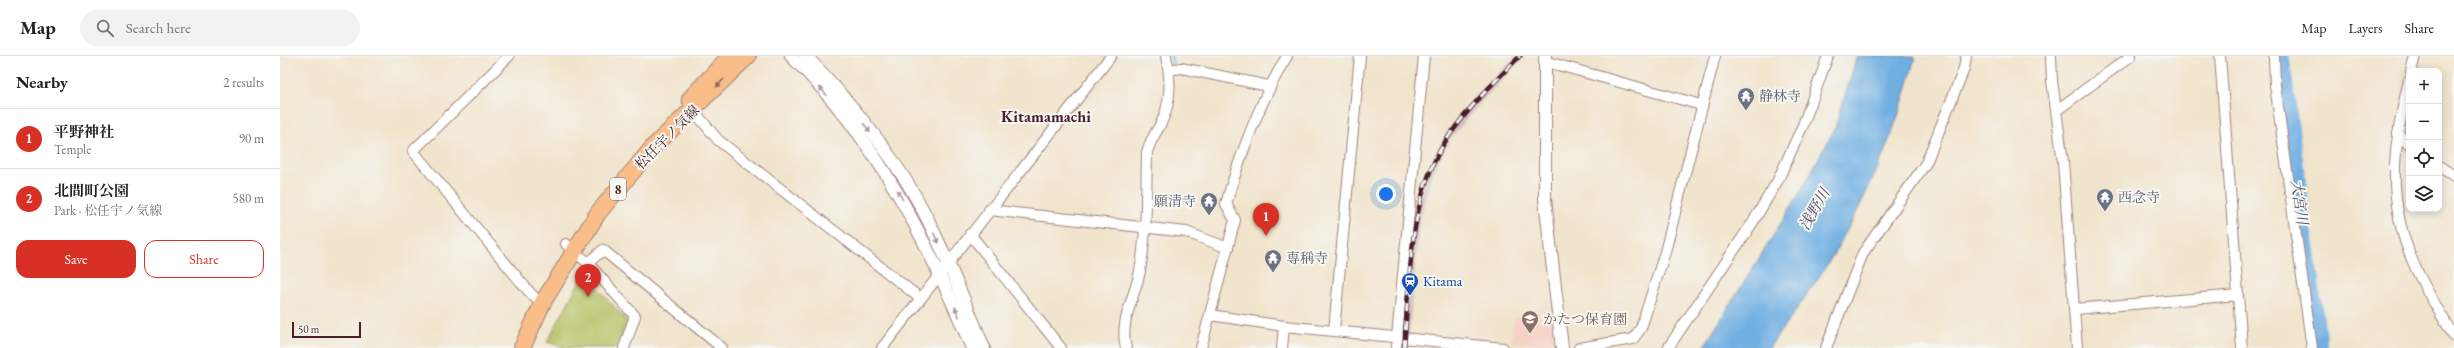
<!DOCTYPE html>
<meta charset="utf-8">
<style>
:root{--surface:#fff;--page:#f2f2f2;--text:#222;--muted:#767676;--line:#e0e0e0;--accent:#d93025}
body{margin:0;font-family:"EB Garamond","Noto Serif JP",serif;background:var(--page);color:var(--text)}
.controls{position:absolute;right:12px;top:12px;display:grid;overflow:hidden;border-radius:8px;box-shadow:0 2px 10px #0003}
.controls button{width:36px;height:36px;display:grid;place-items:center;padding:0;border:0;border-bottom:1px solid var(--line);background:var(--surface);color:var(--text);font:20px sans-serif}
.scale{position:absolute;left:12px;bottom:10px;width:69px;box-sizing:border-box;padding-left:4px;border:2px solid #4a1f2b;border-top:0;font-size:11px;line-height:14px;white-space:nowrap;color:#4a1f2b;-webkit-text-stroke:3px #f6f6f2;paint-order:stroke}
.you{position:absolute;left:1106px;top:138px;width:14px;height:14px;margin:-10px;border:3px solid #fff;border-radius:50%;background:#1a73e8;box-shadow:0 0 0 6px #1a73e833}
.badge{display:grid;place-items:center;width:26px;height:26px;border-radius:50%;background:var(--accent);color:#fff;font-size:13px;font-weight:700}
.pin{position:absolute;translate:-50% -33px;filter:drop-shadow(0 1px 2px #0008)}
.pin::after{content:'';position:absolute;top:21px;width:14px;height:12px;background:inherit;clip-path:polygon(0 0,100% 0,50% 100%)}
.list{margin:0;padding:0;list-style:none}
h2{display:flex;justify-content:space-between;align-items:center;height:52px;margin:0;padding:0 16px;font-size:17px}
h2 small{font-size:13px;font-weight:400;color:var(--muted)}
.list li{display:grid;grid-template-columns:26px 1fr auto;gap:12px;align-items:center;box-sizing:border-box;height:60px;padding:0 16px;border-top:1px solid var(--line)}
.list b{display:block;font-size:15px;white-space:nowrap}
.list p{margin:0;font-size:13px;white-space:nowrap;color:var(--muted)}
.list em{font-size:13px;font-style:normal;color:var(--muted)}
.actions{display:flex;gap:8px;padding:12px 16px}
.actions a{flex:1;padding:9px 0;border:1px solid var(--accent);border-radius:12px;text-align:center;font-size:14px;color:var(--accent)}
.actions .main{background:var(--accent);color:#fff}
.icon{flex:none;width:22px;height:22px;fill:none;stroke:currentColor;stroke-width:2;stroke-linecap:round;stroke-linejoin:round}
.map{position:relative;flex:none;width:2174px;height:292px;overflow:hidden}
header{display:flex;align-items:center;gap:24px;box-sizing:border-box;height:56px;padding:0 20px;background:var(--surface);border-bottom:1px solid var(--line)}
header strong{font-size:19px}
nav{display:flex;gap:22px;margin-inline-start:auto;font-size:14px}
.search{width:280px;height:36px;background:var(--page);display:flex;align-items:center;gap:10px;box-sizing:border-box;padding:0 14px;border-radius:22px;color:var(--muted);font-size:15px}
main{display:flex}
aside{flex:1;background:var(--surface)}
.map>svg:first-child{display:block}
</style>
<header>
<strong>Map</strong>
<div class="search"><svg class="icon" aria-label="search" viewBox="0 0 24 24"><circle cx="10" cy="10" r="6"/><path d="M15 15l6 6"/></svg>Search here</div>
<nav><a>Map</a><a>Layers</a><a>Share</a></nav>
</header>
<main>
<aside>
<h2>Nearby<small>2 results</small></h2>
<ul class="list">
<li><span class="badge">1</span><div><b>平野神社</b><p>Temple</p></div><em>90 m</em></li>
<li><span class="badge">2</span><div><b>北間町公園</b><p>Park · 松任宇ノ気線</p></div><em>580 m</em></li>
</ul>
<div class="actions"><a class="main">Save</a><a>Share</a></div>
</aside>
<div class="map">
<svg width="2174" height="292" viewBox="0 0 2174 292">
<rect width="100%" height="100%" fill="#f6f6f2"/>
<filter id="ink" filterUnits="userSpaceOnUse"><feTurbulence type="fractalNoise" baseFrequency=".025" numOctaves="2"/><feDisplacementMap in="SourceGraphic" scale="8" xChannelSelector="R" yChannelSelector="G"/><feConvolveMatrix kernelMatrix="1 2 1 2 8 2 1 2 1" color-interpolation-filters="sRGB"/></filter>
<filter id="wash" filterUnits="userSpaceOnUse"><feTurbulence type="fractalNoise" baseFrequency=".012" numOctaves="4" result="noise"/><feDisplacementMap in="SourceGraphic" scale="16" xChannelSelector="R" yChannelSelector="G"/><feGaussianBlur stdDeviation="0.9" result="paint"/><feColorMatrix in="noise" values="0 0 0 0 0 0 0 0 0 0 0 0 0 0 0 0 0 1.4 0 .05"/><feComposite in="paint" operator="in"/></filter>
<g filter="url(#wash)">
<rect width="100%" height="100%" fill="#f1e4cc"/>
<path fill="#f6d1c6" d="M1234 261 1273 266 1278 291 1231 286Z"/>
<path fill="#d1bfbf" d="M1236 0H1245L1200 47 1171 82 1152 119 1141 158 1138 178 1128 292H1119L1134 146H1137L1153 100 1166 78 1197 39Z"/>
<path fill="#b4c061" stroke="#7f7046" d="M304 217 347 265 337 292H285L267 286Z"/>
<path fill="#6fafe2" stroke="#5c6786" d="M1577 0H1635C1620 67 1590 135 1556 194 1536 228 1511 260 1489 292H1423L1518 140 1555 72Z"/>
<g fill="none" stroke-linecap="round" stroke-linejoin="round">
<path stroke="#6fafe2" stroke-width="3" d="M891 0 893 11"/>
<path stroke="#6fafe2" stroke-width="17" d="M2001 0 2039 292"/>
</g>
</g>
<g filter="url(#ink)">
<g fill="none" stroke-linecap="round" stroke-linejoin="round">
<g stroke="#9e827c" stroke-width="12">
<g id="minor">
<path d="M229 0 133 95 245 231 255 242 263 246"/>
<path d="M1771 0 1772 25 1783 106 1797 292"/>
<path d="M1994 0 1995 29 2032 292"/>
<path d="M1264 5 1421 49"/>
<path d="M889 14 901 12 989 30"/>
<path d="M2131 15 2135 0"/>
<path d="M2129 25C2113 89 2106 143 2133 206 2144 232 2160 256 2174 281"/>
<path d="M409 49 438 84 640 242"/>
<path d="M1777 54 1851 0"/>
<path d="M2118 78 2129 89"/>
<path d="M2159 110 2174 120"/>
<path d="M709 154 906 176 948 192"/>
<path d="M690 178 781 292"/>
<path d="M286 188 308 207 355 260 344 292"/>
<path d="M308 207 323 194 442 292"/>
<path d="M1958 239 1962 292"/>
<path d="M1794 253 1958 239 1940 0"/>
<path d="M930 259 1004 270 1223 292"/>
<path d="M1054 274 1080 0"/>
<path d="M602 292 831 0"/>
<path d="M846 292C839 265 855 241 860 215 867 177 866 135 867 96 870 86 874 79 879 71 892 48 891 24 886 0"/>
<path d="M921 292 955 164 946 148C961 96 979 47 1007 0"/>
<path d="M1002 292 1004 270"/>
<path d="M1116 292 1144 0"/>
<path d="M1299 292 1353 283 1361 272 1385 196 1435 0"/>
<path d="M1388 292 1473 166 1498 124 1523 69 1548 0"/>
<path d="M1546 292 1583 197 1646 107 1684 13 1686 0"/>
</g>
</g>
<g stroke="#9e827c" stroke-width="14">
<g id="tertiary">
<path d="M511 0C598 84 646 182 692 292"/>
<path d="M526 0C572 48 617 102 647 162 668 204 686 248 704 292"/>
<path d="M1265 0V143L1282 292"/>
</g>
</g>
<g stroke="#9e827c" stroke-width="18">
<g id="primary">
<path d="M410 43 450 0"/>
<path d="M242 292 263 246 318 157 374 90 468 0"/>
</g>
</g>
<use href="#minor" stroke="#fff" stroke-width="10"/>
<use href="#tertiary" stroke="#fff" stroke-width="12"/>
<use href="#primary" stroke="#f8bd89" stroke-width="16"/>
<g stroke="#4a1f2b" stroke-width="4.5">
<path id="rail" d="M1124 292C1130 224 1128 138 1169 80 1190 50 1215 25 1240 0"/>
</g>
<use href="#rail" stroke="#f6f6f2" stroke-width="3" stroke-dasharray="9" stroke-linecap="butt"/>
</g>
<defs><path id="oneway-solid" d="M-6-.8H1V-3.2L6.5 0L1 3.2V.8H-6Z"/></defs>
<use fill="#986655" href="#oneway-solid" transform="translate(440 27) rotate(134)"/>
<g fill="#ae9aa0">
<use href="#oneway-solid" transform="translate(543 35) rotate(-131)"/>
<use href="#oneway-solid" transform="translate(587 72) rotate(54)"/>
<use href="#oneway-solid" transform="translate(620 139) rotate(-120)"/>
<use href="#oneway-solid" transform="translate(656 182) rotate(65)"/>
<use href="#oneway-solid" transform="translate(677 256) rotate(-112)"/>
</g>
</g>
<defs>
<g id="temple-pin" transform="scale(0.9)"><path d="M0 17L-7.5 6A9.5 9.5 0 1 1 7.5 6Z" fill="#6b7280" stroke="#f6f6f2"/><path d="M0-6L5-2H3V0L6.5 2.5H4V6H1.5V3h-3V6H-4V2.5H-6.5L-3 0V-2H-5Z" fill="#fff"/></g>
<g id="station-pin" transform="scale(0.9)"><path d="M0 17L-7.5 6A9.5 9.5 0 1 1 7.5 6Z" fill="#1a4fb4" stroke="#f6f6f2"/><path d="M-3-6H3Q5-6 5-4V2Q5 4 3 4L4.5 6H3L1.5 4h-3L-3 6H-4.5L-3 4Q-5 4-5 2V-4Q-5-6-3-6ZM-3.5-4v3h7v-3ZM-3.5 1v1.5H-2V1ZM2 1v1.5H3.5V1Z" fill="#fff"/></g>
<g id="school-pin" transform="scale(0.9)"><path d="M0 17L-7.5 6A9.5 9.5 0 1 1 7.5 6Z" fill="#8d6e63" stroke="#f6f6f2"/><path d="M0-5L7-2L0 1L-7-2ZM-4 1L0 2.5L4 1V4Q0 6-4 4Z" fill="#fff"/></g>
</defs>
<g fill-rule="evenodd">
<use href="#temple-pin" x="1466" y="40"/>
<use href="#temple-pin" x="1825" y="141"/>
<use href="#temple-pin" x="929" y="145"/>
<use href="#temple-pin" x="993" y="202"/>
<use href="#station-pin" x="1130" y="225"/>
<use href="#school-pin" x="1250" y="263"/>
</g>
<g text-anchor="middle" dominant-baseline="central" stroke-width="4" stroke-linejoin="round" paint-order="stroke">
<rect fill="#f6f6f2" stroke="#7e6067" stroke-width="1" x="330" y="122" width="16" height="22" rx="3"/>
<g font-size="13" font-weight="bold" fill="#4a1f2b">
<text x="338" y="133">8</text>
</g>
<g font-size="14" fill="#5b616d" stroke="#f6f6f2" text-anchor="start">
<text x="1479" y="40">静林寺</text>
<text x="1838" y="141">西念寺</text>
<text x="916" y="145" text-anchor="end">願清寺</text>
<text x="1006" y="202">専稱寺</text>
</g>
<g font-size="14" fill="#4a1f2b" stroke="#f6f6f2">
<text transform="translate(387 81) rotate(-45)">松任宇ノ気線</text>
</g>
<g font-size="14" fill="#164399" stroke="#f6f6f2" text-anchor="start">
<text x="1143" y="225">Kitama</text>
</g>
<g font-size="14" fill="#785e54" stroke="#f6f6f2" text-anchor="start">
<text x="1263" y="263">かたつ保育園</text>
</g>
<g font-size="15" font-style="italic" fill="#57516b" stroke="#f6f6f2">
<text transform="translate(2020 146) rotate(82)">大宮川</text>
<text transform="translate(1534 153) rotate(-60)">浅野川</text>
</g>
<g font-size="16" font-weight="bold" fill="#4a1f2b" stroke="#f6f6f2">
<text x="766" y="60">Kitamamachi</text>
</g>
</g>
</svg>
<div class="controls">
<button>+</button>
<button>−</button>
<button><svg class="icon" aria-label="locate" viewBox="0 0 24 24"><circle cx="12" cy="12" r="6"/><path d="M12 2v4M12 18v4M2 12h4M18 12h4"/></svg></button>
<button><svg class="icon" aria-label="layers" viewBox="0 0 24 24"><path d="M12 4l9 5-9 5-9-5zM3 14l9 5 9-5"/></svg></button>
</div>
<div class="scale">50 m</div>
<div class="you"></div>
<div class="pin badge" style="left:986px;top:180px">1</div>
<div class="pin badge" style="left:308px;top:241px">2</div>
</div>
</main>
